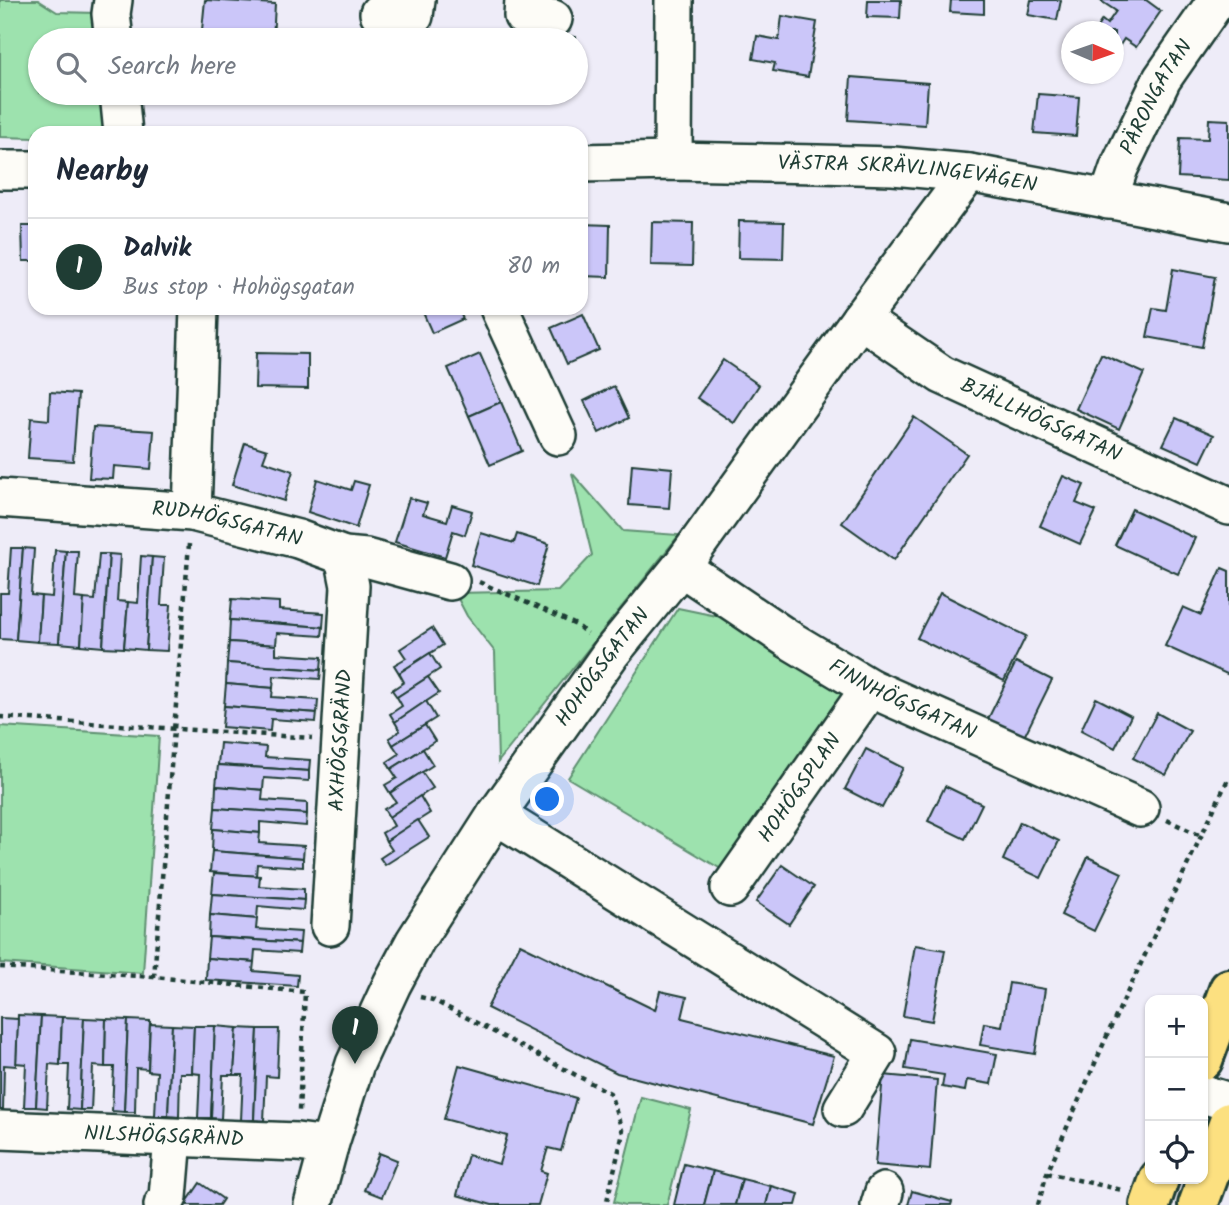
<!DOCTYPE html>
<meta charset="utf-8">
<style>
:root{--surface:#fff;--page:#f2f2f3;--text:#1f2937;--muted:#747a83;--line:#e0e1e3;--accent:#1f3d34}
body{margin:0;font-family:Kalam,sans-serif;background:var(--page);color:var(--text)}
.controls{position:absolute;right:21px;bottom:21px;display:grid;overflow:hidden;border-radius:14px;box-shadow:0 2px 5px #0004}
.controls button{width:63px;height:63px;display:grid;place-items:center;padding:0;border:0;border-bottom:2px solid var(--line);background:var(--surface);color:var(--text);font:35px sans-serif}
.compass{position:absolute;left:1061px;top:21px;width:63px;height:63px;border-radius:50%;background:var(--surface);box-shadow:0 2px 5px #0004;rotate:92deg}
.you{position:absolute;left:548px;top:800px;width:24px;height:24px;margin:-18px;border:5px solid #fff;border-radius:50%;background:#1a73e8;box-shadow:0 0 0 10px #1a73e833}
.badge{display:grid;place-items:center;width:46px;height:46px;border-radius:50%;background:var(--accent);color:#fff;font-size:23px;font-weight:700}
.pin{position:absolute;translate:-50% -58px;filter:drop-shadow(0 2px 4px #0008)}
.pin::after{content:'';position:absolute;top:37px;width:24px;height:21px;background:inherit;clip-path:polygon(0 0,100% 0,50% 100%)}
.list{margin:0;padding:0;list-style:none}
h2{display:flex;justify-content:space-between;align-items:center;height:91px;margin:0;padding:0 28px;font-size:30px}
h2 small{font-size:23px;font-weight:400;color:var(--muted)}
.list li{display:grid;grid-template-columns:46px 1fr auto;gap:21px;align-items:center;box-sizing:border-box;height:98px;padding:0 28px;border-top:2px solid var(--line)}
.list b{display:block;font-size:26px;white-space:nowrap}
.list p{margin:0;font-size:23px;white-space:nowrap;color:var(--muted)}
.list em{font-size:23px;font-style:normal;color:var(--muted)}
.icon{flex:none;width:38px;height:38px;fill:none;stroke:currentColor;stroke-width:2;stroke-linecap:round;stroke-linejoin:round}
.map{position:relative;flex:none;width:1229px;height:1205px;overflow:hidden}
.search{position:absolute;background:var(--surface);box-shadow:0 2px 5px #0004;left:28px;top:28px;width:560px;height:77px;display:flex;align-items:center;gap:18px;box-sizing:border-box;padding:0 24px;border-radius:38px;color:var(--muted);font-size:26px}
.panel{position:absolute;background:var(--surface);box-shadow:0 2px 5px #0004;left:28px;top:126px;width:560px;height:189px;border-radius:21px}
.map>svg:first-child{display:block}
</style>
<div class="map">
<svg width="1229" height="1205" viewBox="0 0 1229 1205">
<rect width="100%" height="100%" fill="#eeecf8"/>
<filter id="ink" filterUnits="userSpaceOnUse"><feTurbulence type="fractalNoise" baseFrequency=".0143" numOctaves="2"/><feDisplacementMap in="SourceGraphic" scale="14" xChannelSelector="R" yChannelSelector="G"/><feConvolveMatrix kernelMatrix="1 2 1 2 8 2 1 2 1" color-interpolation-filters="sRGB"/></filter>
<g filter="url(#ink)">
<g fill="#9de2ae" stroke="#5e9071" stroke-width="2">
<path d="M0 0H38L57 12 98 13 101 40H40V93H106L111 133H35V138L0 137Z"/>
<path d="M572 473 623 531 679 535 498 762 495 652 467 616 455 593 558 591 592 555Z"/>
<path d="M678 608 726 618 853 702 721 869 568 778Z"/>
<path d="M0 726 159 736 143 973 0 963Z"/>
<path d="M641 1097 691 1110 667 1205H625L614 1202Z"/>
</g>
<g fill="#cbc6f9" stroke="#1f3d34" stroke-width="2">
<path d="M205 0 275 4 273 40H201Z"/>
<path d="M868 0H901L900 18 867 17Z"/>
<path d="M951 0H984V14L950 12Z"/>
<path d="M1031 0H1061L1057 20 1028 15Z"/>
<path d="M1102 0H1146L1161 11 1136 47 1124 39 1114 54V32H1094L1102 20 1107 24 1116 11 1101 1Z"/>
<path d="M782 16 817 22 808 77 773 71 775 63 753 59 757 36 779 40Z"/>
<path d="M362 32 396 37 395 40H361Z"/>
<path d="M458 32 492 36V40H456Z"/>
<path d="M542 32 576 37V41L541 40Z"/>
<path d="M851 77 928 83 925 125 848 120Z"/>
<path d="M1038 94 1079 97 1076 136 1034 133Z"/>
<path d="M1209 119 1229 120V180L1178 177 1180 138 1208 139Z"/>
<path d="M739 221 784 222 783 259 738 258Z"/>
<path d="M652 222 693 223 692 266 651 265Z"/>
<path d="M581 224 610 225 609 277 581 276Z"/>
<path d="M22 226H35V261H23Z"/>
<path d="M1173 269 1215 277 1202 347 1147 337 1153 308 1166 310Z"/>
<path d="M421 308H458L463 319 432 333Z"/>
<path d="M583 314 599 350 567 364 551 328Z"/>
<path d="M256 353 308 354V389L255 388Z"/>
<path d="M480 354 501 402 469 416 448 368Z"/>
<path d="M1101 354 1144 373 1119 429 1076 409Z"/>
<path d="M723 360 759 385 734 423 697 398Z"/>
<path d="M614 386 629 418 599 433 584 401Z"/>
<path d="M50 392 78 394 73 461 28 458 31 418 49 420Z"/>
<path d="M501 402 522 451 490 465 469 416Z"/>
<path d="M914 417 967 454 894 560 842 523Z"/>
<path d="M1176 418 1214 435 1201 462 1163 445Z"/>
<path d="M93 427 154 431 151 469 114 466 113 479 89 478Z"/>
<path d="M245 443 267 450 263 461 293 471 284 501 232 485Z"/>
<path d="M632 464 672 468 669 508 629 505Z"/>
<path d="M1063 476 1084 485 1076 503 1096 511 1080 544 1040 526Z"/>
<path d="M317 479 351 490 354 481 369 485 356 528 308 512Z"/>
<path d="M409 498 427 503 423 514 447 521 452 505 472 511 465 535 453 531 445 557 395 542Z"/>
<path d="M1132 509 1195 538 1178 574 1115 545Z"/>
<path d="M481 533 514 543 517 534 549 544 537 586 471 565Z"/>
<path d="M11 548H23L16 640 0 639V593H8Z"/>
<path d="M23 548 34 549 31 595 41 596 38 642 16 640Z"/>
<path d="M55 550 66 551 59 643 38 642 41 596 52 597Z"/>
<path d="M66 551H78L75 598 84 599 81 645 59 643Z"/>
<path d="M99 554H109L103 647 81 645 84 599 95 600Z"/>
<path d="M109 554 120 555 117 601 128 602 124 648 103 647Z"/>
<path d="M141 556 152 557 146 650 124 648 128 602 138 603Z"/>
<path d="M152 557 164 558 161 605H171L167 651 146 650Z"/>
<path d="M1222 568 1229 571V675L1165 646 1183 607 1201 615Z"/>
<path d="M940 593 1026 636 1004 681 917 638Z"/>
<path d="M232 599 279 602V610L324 613 323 627 230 620Z"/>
<path d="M230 620 323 627 322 636 277 633 276 645 229 642Z"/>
<path d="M432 628 443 645 399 673 394 665 406 658 400 649Z"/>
<path d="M229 642 276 645V654L322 657 321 670 227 663Z"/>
<path d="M430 653 440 669 397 697 392 690 404 682 399 673Z"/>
<path d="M1016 662 1052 680 1020 745 984 727Z"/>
<path d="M227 663 321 670 320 679 274 676 273 688 226 684Z"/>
<path d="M428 677 439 693 395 722 390 714 402 706 397 697Z"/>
<path d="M226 684 273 688 272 697 318 700 317 713 224 706Z"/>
<path d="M1096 698 1131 716 1115 748 1081 730Z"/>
<path d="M426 701 436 718 393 745 389 738 400 731 395 722Z"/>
<path d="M224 706 317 713 316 722 271 719 270 731 222 727Z"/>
<path d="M1157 713 1190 731 1166 775 1133 758Z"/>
<path d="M425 725 435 741 391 769 387 762 399 754 393 745Z"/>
<path d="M220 743 266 747 265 757 310 760 309 771 218 765Z"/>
<path d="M423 749 433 765 390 793 385 785 397 778 391 769Z"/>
<path d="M866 749 903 768 882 808 845 789Z"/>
<path d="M218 765 309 771V781L264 778 263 790 216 786Z"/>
<path d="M422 772 433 788 389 817 384 809 396 802 390 793Z"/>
<path d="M216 786 263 790 262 800 307 803V814L215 808Z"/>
<path d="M945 786 982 804 965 839 928 821Z"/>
<path d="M420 796 430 813 386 841 382 833 394 826 389 817Z"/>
<path d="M215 808 307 814 306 826 260 822V833L213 829Z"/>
<path d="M418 820 429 837 385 865 380 858 392 850 386 841Z"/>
<path d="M1020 822 1059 841 1041 878 1003 860Z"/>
<path d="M213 829 260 833 259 843 304 846 303 858 212 851Z"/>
<path d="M212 851 303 858V867L257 864 256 876 210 872Z"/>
<path d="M1088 857 1122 873 1094 931 1061 915Z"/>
<path d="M782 865 814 887 789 924 756 902Z"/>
<path d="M214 873 260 876 259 886 304 889V900L212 894Z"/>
<path d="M212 894 304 900 303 910 258 906 257 919 210 915Z"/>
<path d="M210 915 257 919 256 929 301 932 300 943 209 937Z"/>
<path d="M209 937 300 943 299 953 255 950 254 962 207 958Z"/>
<path d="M520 944 655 1010 660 991 687 997 682 1018 834 1056 813 1124 617 1073 487 1008Z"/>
<path d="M915 945 945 950 932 1021 903 1016Z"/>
<path d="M207 958 254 962 253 971 298 975 297 986 206 980Z"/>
<path d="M1009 983 1045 989 1035 1054 980 1045 984 1023 1002 1026Z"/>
<path d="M18 1015 41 1016 36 1107H24L26 1064 16 1063Z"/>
<path d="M41 1016 62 1017 60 1065 49 1064 47 1108 36 1107Z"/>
<path d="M62 1017 84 1018 80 1110 67 1109 69 1065H60Z"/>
<path d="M0 1018 18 1019 16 1066 4 1065 3 1110H0Z"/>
<path d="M84 1018 106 1019 105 1067 93 1066 91 1110H80Z"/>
<path d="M106 1019 128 1020 124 1112 112 1111 114 1067H105Z"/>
<path d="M128 1020 150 1021 148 1069 136 1068 135 1112H124Z"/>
<path d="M150 1024 172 1025 168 1116H155L157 1072 148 1071Z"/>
<path d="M172 1025 194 1026 192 1073H180L179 1117 168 1116Z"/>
<path d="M194 1026H215L211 1118H198L200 1074 192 1073Z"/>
<path d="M215 1026 237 1028 234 1075H223L221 1119 211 1118Z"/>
<path d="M237 1028 258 1029 254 1120H241L243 1075H234Z"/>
<path d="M258 1029H279L277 1077 266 1076 264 1121 254 1120Z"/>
<path d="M910 1039 997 1054 991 1084 967 1080 965 1091 942 1087 944 1075 905 1069Z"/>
<path d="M459 1065 576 1098 561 1151 548 1148 541 1171 547 1173 538 1205H492L457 1195 468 1155 499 1164 507 1136 444 1119Z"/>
<path d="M883 1075 937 1080 930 1170 875 1165Z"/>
<path d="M379 1153 397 1160 382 1197 364 1190Z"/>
<path d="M684 1164 713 1171 704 1205H674Z"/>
<path d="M713 1171 742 1179 735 1205H704Z"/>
<path d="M742 1179 771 1186 766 1205H735Z"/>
<path d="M200 1183 223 1199 219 1205H185Z"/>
<path d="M771 1186 799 1194 796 1205H766Z"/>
<path d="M912 1191 952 1202 951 1205H908Z"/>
</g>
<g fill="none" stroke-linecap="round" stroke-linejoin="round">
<g stroke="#1f3d34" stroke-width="42">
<g id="minor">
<path d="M113 0 111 14 114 40"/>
<path d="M524 0 523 16 553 19"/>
<path d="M379 13 414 16 416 0"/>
<path d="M119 93 123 133"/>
<path d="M673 161 674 0"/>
<path id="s1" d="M581 163 673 161 818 164 893 166 969 173 1229 222"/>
<path d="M0 170H35"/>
<path id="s2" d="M1108 200 1119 168 1162 79 1217 0"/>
<path d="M499 308 558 436"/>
<path id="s3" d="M860 319 942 375 1229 506"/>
<path id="s4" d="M0 498 192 512 298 539 344 556 366 558 450 581"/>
<path d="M192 512 199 308"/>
<path id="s5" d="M681 567 788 639 870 688 1140 808"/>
<path d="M496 815 877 1053 843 1108"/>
<path id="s6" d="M730 888 870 688"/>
<path id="s7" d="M330 926 350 586 344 556"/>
<path d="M1203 1094 1229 1102"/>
<path id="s8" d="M0 1130 297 1142 329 1146"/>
<path d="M163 1205 168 1197 173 1138"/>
<path id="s9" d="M313 1205 329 1146 355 1064 392 984 415 941 496 815 611 653 681 567 860 319 969 173"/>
<path d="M880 1205 884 1192"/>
</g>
</g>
<g stroke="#1f3d34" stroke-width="44">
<g id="major">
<path d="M1203 1060 1229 989"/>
<path d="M1150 1205 1159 1179"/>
<path d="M1198 1205 1229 1122"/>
</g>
</g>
<g stroke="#1f3d34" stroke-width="4.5" stroke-dasharray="5 5" stroke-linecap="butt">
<path d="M189 544 154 977 305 992 299 1111"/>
<path d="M479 582 553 614 578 626 587 634"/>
<path d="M0 717 312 738"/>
<path d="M1167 820 1201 836"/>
<path d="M0 967 154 977"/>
<path d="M420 997 433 1000 610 1093 623 1133 606 1205"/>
<path d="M1047 1173 1122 1190"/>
<path d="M1038 1205 1047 1173 1110 1029 1229 777"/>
</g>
<use href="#minor" stroke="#fdfcf7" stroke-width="37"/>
<use href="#major" stroke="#fce080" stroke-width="38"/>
</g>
</g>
<g text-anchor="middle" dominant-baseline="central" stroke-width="7" stroke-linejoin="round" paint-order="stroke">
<g font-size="21" fill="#1f3d34" stroke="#fdfcf7">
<text stroke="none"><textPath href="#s2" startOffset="114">PÄRONGATAN</textPath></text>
<text stroke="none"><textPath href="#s1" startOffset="327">VÄSTRA SKRÄVLINGEVÄGEN</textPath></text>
<text stroke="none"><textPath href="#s3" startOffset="208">BJÄLLHÖGSGATAN</textPath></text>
<text stroke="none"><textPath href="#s4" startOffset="229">RUDHÖGSGATAN</textPath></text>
<text stroke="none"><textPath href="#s9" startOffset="616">HOHÖGSGATAN</textPath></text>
<text stroke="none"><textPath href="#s5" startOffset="259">FINNHÖGSGATAN</textPath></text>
<text stroke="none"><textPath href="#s7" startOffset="186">AXHÖGSGRÄND</textPath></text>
<text stroke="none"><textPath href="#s6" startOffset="122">HOHÖGSPLAN</textPath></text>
<text stroke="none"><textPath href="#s8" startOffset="164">NILSHÖGSGRÄND</textPath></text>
</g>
</g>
</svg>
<div class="controls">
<button>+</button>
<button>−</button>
<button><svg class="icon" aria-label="locate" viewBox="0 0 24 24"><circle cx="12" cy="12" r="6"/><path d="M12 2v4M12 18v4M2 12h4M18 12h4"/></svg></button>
</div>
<svg class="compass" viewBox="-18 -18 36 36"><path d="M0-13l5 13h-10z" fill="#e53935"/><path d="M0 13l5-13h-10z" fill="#747a83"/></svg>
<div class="you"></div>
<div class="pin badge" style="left:355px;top:1064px">1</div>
<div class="search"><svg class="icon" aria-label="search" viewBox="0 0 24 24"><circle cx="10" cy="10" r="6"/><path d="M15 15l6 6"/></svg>Search here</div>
<section class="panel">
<h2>Nearby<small></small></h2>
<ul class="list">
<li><span class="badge">1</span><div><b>Dalvik</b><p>Bus stop · Hohögsgatan</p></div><em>80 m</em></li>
</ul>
</section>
</div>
